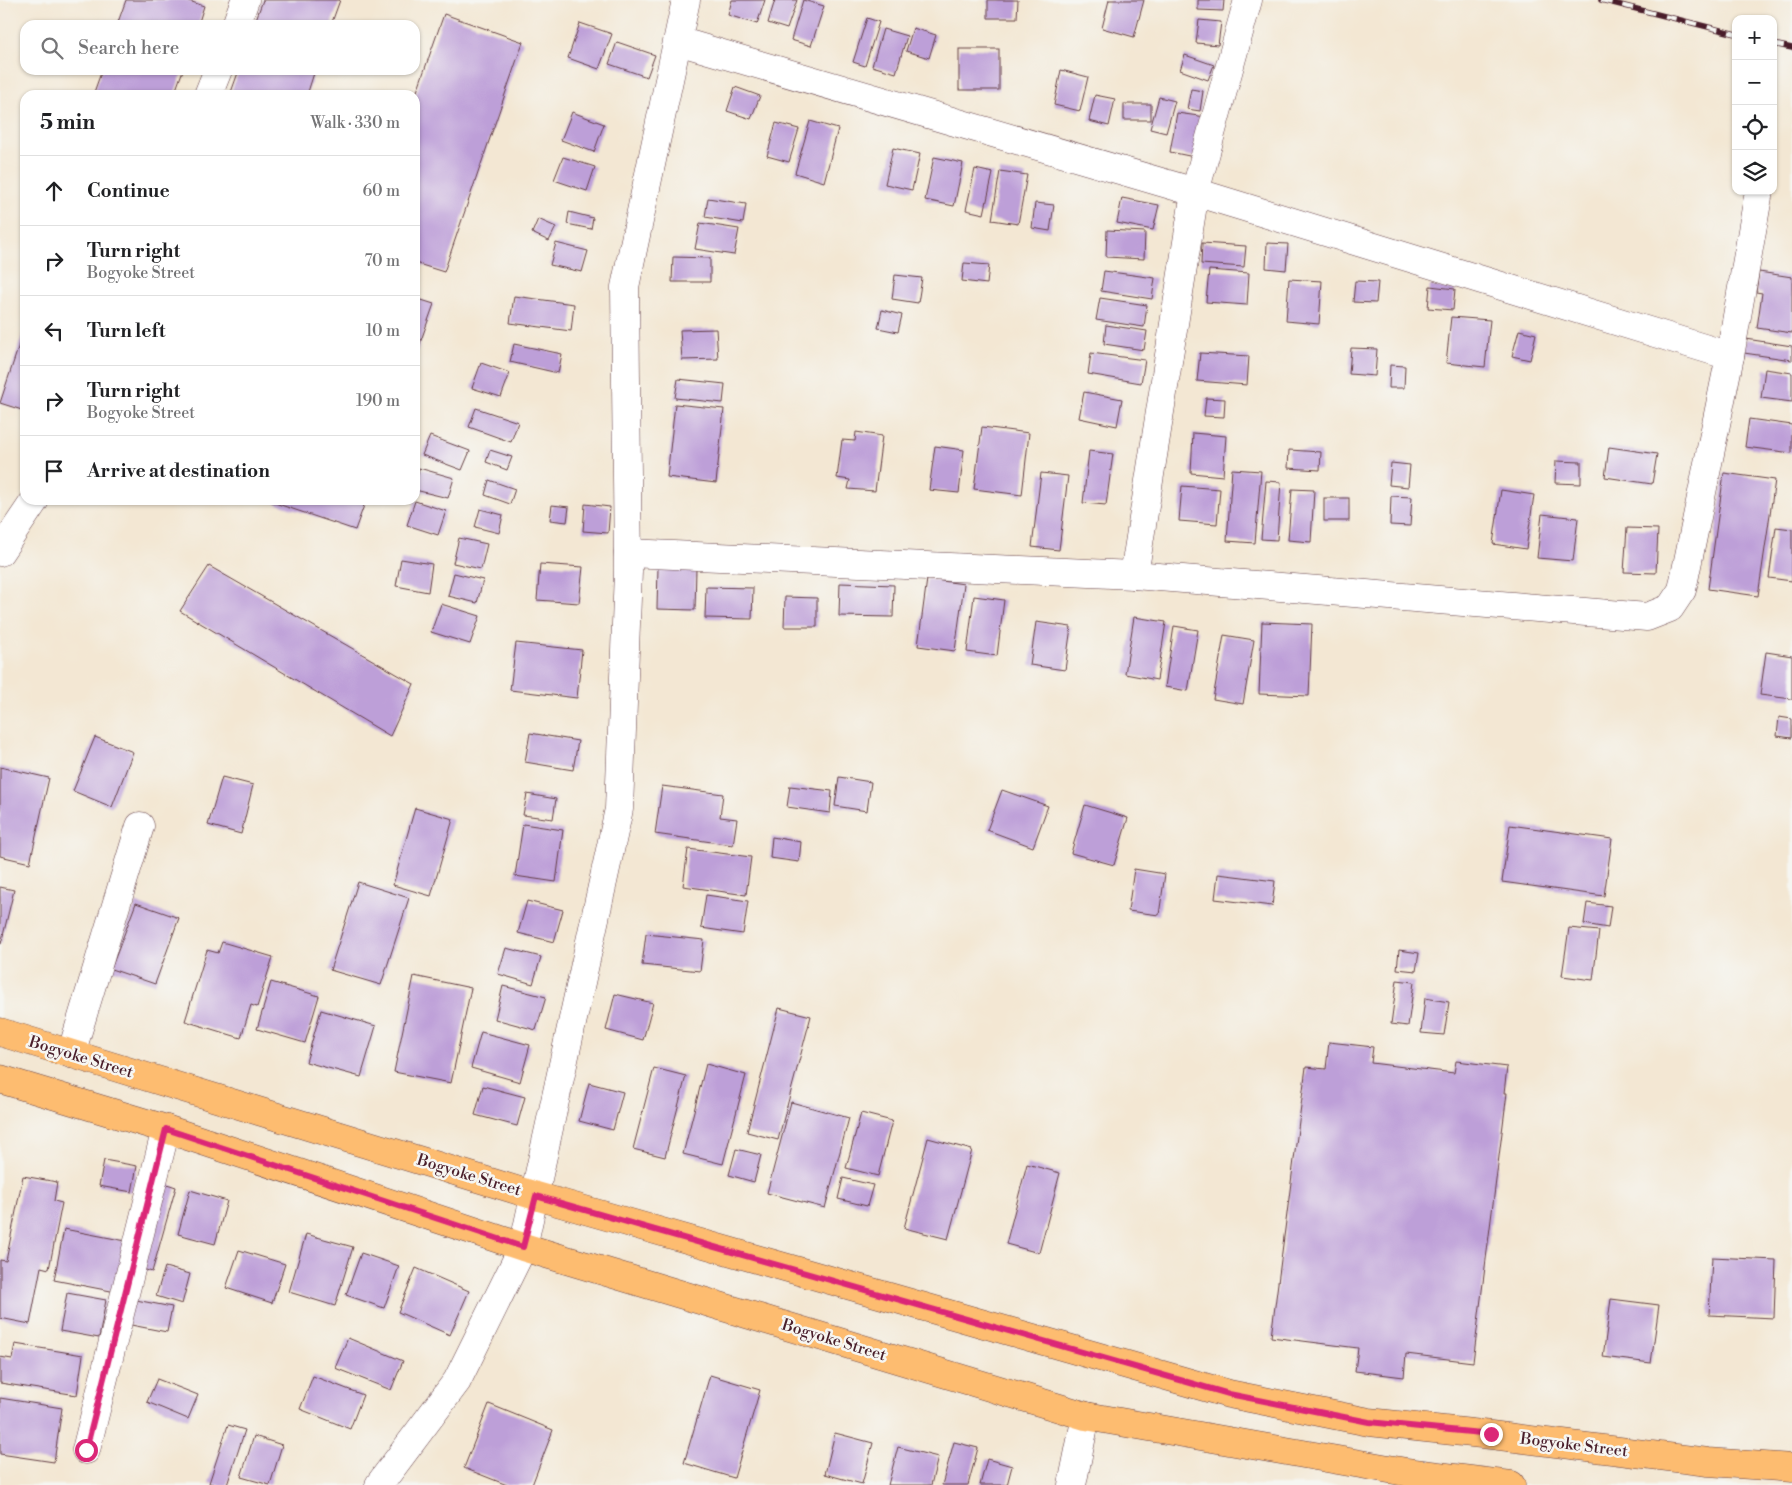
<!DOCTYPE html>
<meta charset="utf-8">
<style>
:root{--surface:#fff;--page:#f6f6f6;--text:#202124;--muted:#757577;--line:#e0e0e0}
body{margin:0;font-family:"Libre Bodoni",serif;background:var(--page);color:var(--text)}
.controls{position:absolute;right:15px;top:15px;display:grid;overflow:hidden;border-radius:10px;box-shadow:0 1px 4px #0004}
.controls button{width:45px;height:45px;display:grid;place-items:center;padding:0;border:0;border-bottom:1px solid var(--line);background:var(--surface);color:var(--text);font:25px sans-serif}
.stop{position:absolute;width:15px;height:15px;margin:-11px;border:4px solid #db2777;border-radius:50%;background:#fff}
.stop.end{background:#db2777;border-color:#fff;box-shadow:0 1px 5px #0008}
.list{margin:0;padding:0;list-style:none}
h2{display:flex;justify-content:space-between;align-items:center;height:65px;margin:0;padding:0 20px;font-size:21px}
h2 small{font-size:16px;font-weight:400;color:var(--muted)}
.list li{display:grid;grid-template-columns:32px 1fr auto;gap:15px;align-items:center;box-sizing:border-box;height:70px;padding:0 20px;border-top:1px solid var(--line)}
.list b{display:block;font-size:19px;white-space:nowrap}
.list p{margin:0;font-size:16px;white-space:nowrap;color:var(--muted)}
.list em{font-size:16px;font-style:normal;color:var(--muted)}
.icon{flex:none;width:28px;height:28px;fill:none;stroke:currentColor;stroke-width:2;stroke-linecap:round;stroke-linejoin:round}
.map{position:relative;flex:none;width:1792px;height:1485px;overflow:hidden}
.search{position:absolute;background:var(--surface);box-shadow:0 1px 4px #0004;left:20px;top:20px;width:400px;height:55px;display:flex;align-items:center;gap:12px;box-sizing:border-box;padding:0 18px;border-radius:15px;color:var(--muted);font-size:19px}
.panel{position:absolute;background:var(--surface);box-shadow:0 1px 4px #0004;left:20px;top:90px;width:400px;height:415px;border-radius:15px}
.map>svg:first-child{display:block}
</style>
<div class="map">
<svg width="1792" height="1485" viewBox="0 0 1792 1485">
<rect width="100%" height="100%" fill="#f6f6f2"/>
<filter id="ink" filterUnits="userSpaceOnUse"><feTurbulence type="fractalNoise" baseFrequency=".02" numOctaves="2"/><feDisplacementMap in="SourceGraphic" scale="10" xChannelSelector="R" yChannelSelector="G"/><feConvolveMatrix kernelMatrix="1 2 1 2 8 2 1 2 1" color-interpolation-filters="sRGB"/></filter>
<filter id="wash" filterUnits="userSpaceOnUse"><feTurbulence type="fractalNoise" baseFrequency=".0096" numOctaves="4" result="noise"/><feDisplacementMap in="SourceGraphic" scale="20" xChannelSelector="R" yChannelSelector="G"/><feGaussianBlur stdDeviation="1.12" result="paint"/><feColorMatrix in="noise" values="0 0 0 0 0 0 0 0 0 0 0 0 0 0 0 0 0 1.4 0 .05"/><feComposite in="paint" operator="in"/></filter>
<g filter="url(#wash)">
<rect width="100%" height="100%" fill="#f3e7d3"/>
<g id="blocks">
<g fill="#bd9fd8">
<path d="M126 0H186L204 6 198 25H117Z"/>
<path d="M263 0H340L331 25H254Z"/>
<path d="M732 0H765L757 24 728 15Z"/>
<path d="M775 0H797L787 29 768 23Z"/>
<path d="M803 0 824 6 811 46 791 40Z"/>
<path d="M988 0H1018L1017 18H988Z"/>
<path d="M1109 0H1144L1134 37 1102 28Z"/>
<path d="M1198 0H1224L1223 11 1198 10Z"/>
<path d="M444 14 523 42 444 272 415 263V97Z"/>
<path d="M867 18 879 22 865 66 853 62Z"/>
<path d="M1199 20 1221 22 1218 45 1196 43Z"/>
<path d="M580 23 612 34 599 69 568 58Z"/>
<path d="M913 28 936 35 929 58 906 51Z"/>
<path d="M883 29 907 36 896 73 872 66Z"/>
<path d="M617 42 655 55 647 77 609 64Z"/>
<rect x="959" y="49" width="40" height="41"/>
<path d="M1185 55 1214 65 1208 80 1180 70Z"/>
<path d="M102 70H183L174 95H93Z"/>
<path d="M239 70H315L307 95H230Z"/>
<path d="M1061 70 1088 77 1080 111 1054 105Z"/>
<path d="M735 87 760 96 751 119 727 111Z"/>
<path d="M1191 89 1203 91 1200 111 1187 109Z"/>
<path d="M1095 95 1115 99 1109 126 1089 121Z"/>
<path d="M1159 97 1175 101 1166 133 1150 129Z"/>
<rect x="1124" y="104" width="27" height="16"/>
<path d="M572 112 604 124 594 152 561 140Z"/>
<path d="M1177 113 1206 117 1199 158 1170 152Z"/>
<path d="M810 121 838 129 824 182 795 173Z"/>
<path d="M776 123 799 129 789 162 767 156Z"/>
<path d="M893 148 920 154 912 190 885 184Z"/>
<path d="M563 157 595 167 587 191 554 180Z"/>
<path d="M934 157 963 163 954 206 925 200Z"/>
<path d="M975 169 993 173 984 214 966 210Z"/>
<path d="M1000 171 1027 175 1018 224 992 220Z"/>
<path d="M708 198 746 204 743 223 705 217Z"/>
<path d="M1122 198 1159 205 1153 230 1117 223Z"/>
<path d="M1035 203 1054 205 1050 231 1032 228Z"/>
<path d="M569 212 593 218 591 229 567 224Z"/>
<path d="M538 219 556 227 549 241 532 233Z"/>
<path d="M700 223 739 229 734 255 695 249Z"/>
<path d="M1107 230 1145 232 1144 259 1106 257Z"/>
<path d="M556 243 588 251 582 272 550 265Z"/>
<path d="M1202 243 1246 246 1244 267 1201 264Z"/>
<path d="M1267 243 1288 244 1286 270 1266 268Z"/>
<path d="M673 257 710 258V282H672Z"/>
<path d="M964 263 989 265 987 284 962 281Z"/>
<path d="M1209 270 1249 273 1247 305 1206 302Z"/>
<path d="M1104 271 1155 278 1152 299 1101 291Z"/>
<path d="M1759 272 1792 277V333L1757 328 1762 293 1756 292Z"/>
<path d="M895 275 922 278 918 303 892 299Z"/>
<path d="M1289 279 1322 281 1319 324 1286 321Z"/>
<path d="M1355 281 1378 282 1376 303 1353 302Z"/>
<path d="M1430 286 1455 289 1453 310 1428 308Z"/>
<path d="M514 296 574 304 571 331 510 323Z"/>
<path d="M415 298 434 304 415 357Z"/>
<path d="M1100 298 1147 305 1144 327 1096 320Z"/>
<path d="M882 310 902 315 898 332 878 328Z"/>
<path d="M1451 317 1490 320 1485 367 1446 363Z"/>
<path d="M1106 325 1147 331 1144 350 1104 344Z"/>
<path d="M25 327V411L0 403Z"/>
<path d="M716 329 718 359 682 360 680 330Z"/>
<path d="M1519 330 1536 334 1530 360 1512 356Z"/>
<path d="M1746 339 1792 346V360L1744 353Z"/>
<path d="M514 344 562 354 558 373 510 362Z"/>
<path d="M1351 348 1377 349 1375 376 1349 374Z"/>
<path d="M1091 353 1145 360 1141 383 1088 374Z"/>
<path d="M1200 353 1249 356 1247 385 1197 381Z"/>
<path d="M481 363 510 373 501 397 472 388Z"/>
<path d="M1390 365 1405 366 1404 388H1389Z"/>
<path d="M1765 369 1792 373V402L1761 398Z"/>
<path d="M678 379 725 384 723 403 675 398Z"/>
<path d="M1084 392 1122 399 1117 426 1079 418Z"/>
<path d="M1206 398 1225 399 1224 417 1204 416Z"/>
<path d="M675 404 724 409 716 483 667 477Z"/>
<path d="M476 408 518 422 511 442 469 427Z"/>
<path d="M1749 419 1792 425V453L1745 447Z"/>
<path d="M982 427 1029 433 1022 495 974 489Z"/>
<path d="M856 432 882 436 875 491 848 489 850 480 837 478 842 440 855 441Z"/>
<path d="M1193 433 1226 436 1223 476 1191 473Z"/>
<path d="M430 436 470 451 462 470 422 455Z"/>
<path d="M935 446 964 450 959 493 929 490Z"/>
<path d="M1609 447 1657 454 1652 484 1605 477Z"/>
<path d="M490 450 512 457 507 470 486 462Z"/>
<path d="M1289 450 1321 452 1320 470 1288 468Z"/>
<path d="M1089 451 1113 454 1106 505 1083 503Z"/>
<path d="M1556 461 1581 462V484L1555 483Z"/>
<path d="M1391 463 1410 465 1408 487 1389 485Z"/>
<path d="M419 468 454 478 448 498 415 490Z"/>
<path d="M1232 469 1261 471 1255 543 1227 541Z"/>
<path d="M1041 473 1068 476 1059 550 1032 547Z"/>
<path d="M1724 473 1775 480 1758 596 1708 589Z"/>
<path d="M489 480 515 489 510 504 485 495Z"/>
<path d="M1266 481 1281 482 1277 540 1261 539Z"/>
<path d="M1182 486 1220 489 1217 524 1179 521Z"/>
<path d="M1292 489 1314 490 1311 542 1288 540Z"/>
<path d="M1501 490 1534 495 1526 549 1493 544Z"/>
<path d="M1391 496 1412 497 1410 526 1390 525Z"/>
<rect x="1324" y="498" width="25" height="23"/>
<path d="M266 500H366L355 530Z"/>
<path d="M415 501 446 511 438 535 407 525Z"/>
<path d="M585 504 610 507 608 533 583 531Z"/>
<path d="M552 505 569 507 567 522 550 520Z"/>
<path d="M480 509 503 515 499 533 475 527Z"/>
<path d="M1542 514 1578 518 1573 561 1537 558Z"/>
<path d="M1776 527 1792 529V581L1769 578Z"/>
<path d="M1627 528 1658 529 1656 573 1624 572Z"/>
<path d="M459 538 487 544 481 569 453 563Z"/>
<path d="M401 559 432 564 428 592 396 586Z"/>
<path d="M540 564 583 567 579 603 537 600Z"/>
<path d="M209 566 414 684 390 736 180 611Z"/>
<path d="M658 567 696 568 695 610 657 609Z"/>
<path d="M454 573 483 580 477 603 448 596Z"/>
<path d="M927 579 964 584 955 651 918 646Z"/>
<path d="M840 583 894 585 893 617 839 616Z"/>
<path d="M706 587 753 588 752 619 705 618Z"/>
<path d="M974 596 1004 600 997 656 967 652Z"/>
<path d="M785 597 817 598V627H784Z"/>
<path d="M441 604 480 616 470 644 431 632Z"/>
<path d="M1134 617 1166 622 1157 680 1125 674Z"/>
<path d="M1036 622 1071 627 1065 670 1030 665Z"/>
<path d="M1262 622 1312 624 1309 696 1259 694Z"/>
<path d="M1174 626 1198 630 1188 691 1165 687Z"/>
<path d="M1224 635 1254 640 1243 704 1213 699Z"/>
<path d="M516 643 582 650 577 698 510 690Z"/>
<path d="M1766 652 1792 656V699L1760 695Z"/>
<path d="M1779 717 1792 719V738L1777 736Z"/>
<path d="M530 733 578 741 573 770 525 762Z"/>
<path d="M95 737 133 752 112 807 73 791Z"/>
<path d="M0 767 49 778 30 863 0 856Z"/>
<path d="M222 777 253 785 241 834 208 825Z"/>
<path d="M839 777 871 782 867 811 835 806Z"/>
<path d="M662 786 723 794 720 817 737 819 733 845 655 834Z"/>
<path d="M790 786 832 791 830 813 787 807Z"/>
<path d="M1002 790 1048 806 1033 847 987 830Z"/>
<path d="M527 794 556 799 553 819 523 815Z"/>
<path d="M1085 805 1128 818 1114 865 1071 853Z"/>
<path d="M415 808 453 819 431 896 393 885Z"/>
<path d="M523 824 563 830 556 882 515 876Z"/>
<path d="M1510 825 1612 839 1604 896 1502 882Z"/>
<path d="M772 837 801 842 799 862 770 858Z"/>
<path d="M688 849 751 857 746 895 683 886Z"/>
<path d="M1134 869 1165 874 1159 915 1128 911Z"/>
<path d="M1218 874 1275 881 1272 906 1215 899Z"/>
<path d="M358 882 409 898 381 985 330 970Z"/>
<path d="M0 887 14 890 1 944H0Z"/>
<path d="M706 895 748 901 743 934 701 928Z"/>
<path d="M527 901 563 910 554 942 518 933Z"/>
<path d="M136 903 179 918 155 984 111 969Z"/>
<path d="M1587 903 1611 906 1608 928 1584 924Z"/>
<path d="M1569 928 1599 931 1593 980 1562 976Z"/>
<path d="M646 934 704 940 700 971 642 965Z"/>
<path d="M222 942 273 957 257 1007 251 1005 241 1038 185 1021 207 950 218 953Z"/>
<path d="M506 948 541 957 533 984 498 974Z"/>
<path d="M1399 950 1419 953 1416 971 1397 969Z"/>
<path d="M414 976 471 988 451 1083 394 1072Z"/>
<path d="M1397 980 1414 982 1408 1026 1391 1024Z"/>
<path d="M271 982 319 996 305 1043 257 1029Z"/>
<path d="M503 986 546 997 536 1030 495 1019Z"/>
<path d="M615 994 653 1003 643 1040 606 1030Z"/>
<path d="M1425 998 1449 1002 1444 1035 1421 1033Z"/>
<path d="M779 1008 811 1016 778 1140 747 1132Z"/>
<path d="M321 1010 376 1026 361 1077 306 1062Z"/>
<path d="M481 1032 530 1045 520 1082 471 1068Z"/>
<path d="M1329 1042 1373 1047 1371 1063 1454 1073 1456 1061 1507 1067 1504 1093H1507L1473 1362 1406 1354 1404 1377 1355 1371 1358 1348 1271 1337 1306 1067 1326 1069Z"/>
<path d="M706 1064 746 1075 723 1164 683 1154Z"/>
<path d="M654 1068 686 1076 665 1157 633 1149Z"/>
<path d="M589 1083 623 1092 613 1130 579 1121Z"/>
<path d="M483 1086 525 1097 517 1126 475 1115Z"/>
<path d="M791 1102 849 1118 825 1208 767 1193Z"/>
<path d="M861 1113 892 1121 878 1176 846 1168Z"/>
<path d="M928 1138 972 1150 948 1239 904 1228Z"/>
<path d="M736 1149 761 1155 754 1182 729 1175Z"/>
<path d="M104 1160 137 1166 132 1192 99 1186Z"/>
<path d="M1027 1164 1060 1173 1039 1253 1006 1244Z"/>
<path d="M23 1176 57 1182 54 1201 62 1203 49 1269 41 1267 30 1324 0 1318V1260L6 1261Z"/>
<path d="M843 1178 873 1185 867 1206 838 1199Z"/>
<path d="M161 1182 176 1187 152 1272 137 1267Z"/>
<path d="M190 1190 227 1201 215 1244 178 1234Z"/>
<path d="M64 1229 126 1241 116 1292 54 1280Z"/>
<path d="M306 1234 353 1247 335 1306 289 1292Z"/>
<path d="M239 1250 285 1264 272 1303 226 1288Z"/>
<path d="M361 1253 399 1266 384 1308 346 1295Z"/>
<path d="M1712 1257 1776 1260 1774 1318 1709 1315Z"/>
<path d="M165 1267 190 1274 182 1304 156 1296Z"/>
<path d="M416 1268 469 1291 450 1335 398 1312Z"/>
<path d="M67 1293 106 1300 99 1338 60 1331Z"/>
<path d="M131 1299 172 1307 167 1332 126 1324Z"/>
<path d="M1611 1299 1659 1305 1651 1363 1603 1357Z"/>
<path d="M348 1338 403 1361 391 1390 335 1368Z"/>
<path d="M15 1344 83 1355 77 1395 0 1383V1357L12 1359Z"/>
<path d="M710 1375 760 1390 734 1478 684 1463Z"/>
<path d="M313 1376 363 1395 350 1429 300 1409Z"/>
<path d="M157 1379 198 1395 188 1419 147 1402Z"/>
<path d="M0 1398 62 1408 54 1462 0 1454Z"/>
<path d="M489 1404 553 1430 532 1485H507L464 1468Z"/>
<path d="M228 1425 245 1430 227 1485H216L209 1483Z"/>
<path d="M835 1433 873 1443 862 1484 825 1474Z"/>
<path d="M254 1436 282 1445 270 1485 241 1477Z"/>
<path d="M954 1442 978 1448 968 1485H942Z"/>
<path d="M898 1447 938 1457 931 1485H888Z"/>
<path d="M987 1459 1012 1466 1007 1485H980Z"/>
</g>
</g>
</g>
<g filter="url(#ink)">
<use href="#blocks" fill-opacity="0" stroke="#633d44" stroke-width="1"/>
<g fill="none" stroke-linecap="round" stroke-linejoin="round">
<g stroke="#633d44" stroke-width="29">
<g id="minor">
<path d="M236 25 245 0"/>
<path d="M678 41 1195 192 1730 356"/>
<path d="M208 95 218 70"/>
<path d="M0 552 35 500"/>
<path d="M628 553 1134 575 1647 617 1670 608 1682 590 1730 356 1759 191"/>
<path d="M1134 575 1195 192 1248 0"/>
<path d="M71 1054 140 826"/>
<path d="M86 1450 166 1129"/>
<path d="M379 1485 457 1381 523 1247 619 809 628 571 625 287 686 0"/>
<path d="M1072 1485 1086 1416"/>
</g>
</g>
<g stroke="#633d44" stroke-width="29">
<g id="major">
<path d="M0 1032 536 1196 1229 1394 1369 1422 1491 1435 1708 1462 1792 1468"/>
<path d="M0 1079 166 1129 523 1247 1086 1416 1406 1472 1511 1485"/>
</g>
</g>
<use href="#minor" stroke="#fff" stroke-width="28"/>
<use href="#major" stroke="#fdbc6f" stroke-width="28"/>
<g stroke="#4a1f2b" stroke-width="5.5">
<g id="rail">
<path d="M1601 0 1736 34"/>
<path d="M1773 44 1792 48"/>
</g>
</g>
<use href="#rail" stroke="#f6f6f2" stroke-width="4" stroke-dasharray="11" stroke-linecap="butt"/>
</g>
</g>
<g fill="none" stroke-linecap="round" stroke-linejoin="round" filter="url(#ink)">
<path stroke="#db2777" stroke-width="6" d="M86 1450 166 1129 523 1247 536 1196 1229 1394 1369 1422 1491 1434"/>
</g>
<g text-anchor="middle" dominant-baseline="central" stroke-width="5" stroke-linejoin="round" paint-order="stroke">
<g font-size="16" fill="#4a1f2b" stroke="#f6f6f2">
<text transform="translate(81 1057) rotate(17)">Bogyoke Street</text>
<text transform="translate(469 1175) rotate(17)">Bogyoke Street</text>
<text transform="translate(834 1340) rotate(17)">Bogyoke Street</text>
<text transform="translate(1574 1445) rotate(7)">Bogyoke Street</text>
</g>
</g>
</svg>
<div class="controls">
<button>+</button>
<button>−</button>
<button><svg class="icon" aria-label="locate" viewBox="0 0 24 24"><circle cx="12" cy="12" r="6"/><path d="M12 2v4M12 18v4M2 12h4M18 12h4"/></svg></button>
<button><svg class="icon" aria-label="layers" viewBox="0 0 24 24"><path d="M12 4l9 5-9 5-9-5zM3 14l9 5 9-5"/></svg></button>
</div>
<div class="stop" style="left:86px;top:1450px"></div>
<div class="stop end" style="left:1491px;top:1434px"></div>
<div class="search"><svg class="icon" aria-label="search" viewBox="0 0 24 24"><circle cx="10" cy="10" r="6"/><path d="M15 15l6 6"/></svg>Search here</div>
<section class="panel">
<h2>5 min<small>Walk · 330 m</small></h2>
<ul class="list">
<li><svg class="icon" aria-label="ahead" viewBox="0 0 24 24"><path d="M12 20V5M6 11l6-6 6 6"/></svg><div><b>Continue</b></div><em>60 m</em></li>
<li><svg class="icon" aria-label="right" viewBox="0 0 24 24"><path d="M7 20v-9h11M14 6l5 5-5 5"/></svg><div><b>Turn right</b><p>Bogyoke Street</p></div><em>70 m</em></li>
<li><svg class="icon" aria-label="left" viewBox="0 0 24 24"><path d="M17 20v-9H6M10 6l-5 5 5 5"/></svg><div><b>Turn left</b></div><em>10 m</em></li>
<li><svg class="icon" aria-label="right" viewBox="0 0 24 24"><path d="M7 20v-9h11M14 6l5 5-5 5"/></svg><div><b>Turn right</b><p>Bogyoke Street</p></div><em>190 m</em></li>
<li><svg class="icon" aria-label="arrive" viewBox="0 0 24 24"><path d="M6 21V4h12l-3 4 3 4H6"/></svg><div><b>Arrive at destination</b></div></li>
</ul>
</section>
</div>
